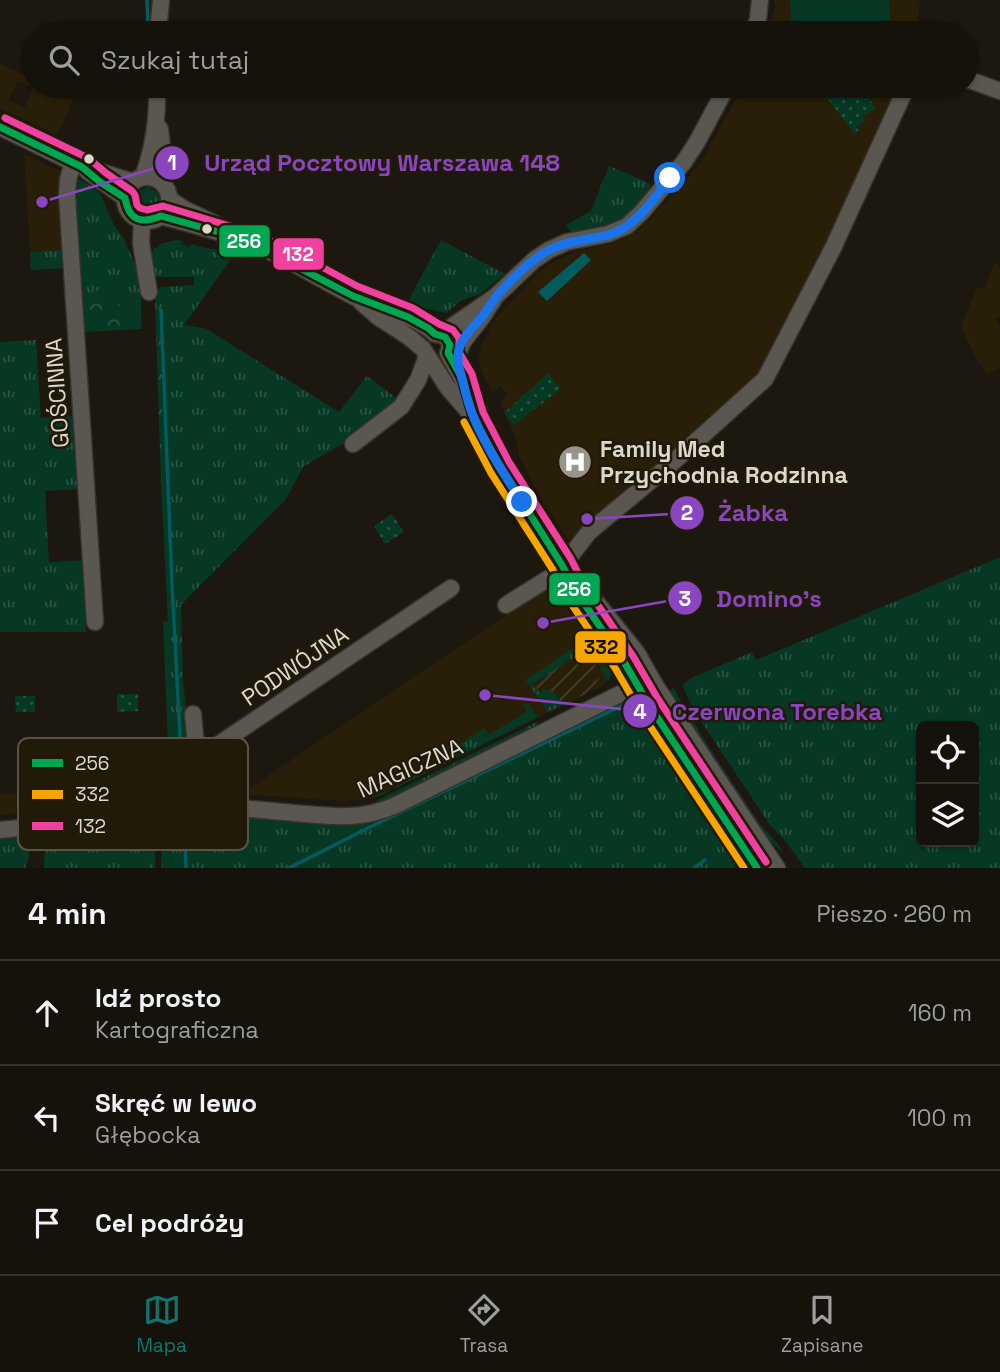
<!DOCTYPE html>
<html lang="pl">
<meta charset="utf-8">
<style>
:root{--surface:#15120b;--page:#222019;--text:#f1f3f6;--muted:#9d9e9d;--line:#34322c;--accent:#0f766e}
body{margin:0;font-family:"Space Grotesk",sans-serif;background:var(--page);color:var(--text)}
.controls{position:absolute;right:21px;bottom:21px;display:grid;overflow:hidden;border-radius:10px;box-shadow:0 2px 5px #0004}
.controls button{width:63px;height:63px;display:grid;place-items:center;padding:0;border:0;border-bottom:2px solid var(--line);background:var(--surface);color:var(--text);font:35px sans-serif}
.stop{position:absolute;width:21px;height:21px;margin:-16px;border:5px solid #1a73e8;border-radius:50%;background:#fff}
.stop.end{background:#1a73e8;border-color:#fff;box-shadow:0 2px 7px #0008}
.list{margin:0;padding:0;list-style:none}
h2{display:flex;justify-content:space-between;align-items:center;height:91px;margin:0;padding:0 28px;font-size:30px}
h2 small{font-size:23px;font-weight:400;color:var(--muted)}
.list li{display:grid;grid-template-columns:46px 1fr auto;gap:21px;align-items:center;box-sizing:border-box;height:105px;padding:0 28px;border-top:2px solid var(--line)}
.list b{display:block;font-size:26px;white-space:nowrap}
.list p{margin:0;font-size:23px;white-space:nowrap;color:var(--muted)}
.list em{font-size:23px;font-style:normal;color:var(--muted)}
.icon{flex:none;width:38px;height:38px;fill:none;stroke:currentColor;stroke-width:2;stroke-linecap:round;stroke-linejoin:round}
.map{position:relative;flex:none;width:1000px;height:868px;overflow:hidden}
.search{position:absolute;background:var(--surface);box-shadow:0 2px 5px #0004;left:21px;right:21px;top:21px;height:77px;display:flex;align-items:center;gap:18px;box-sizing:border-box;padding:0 24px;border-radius:38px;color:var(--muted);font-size:26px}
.sheet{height:406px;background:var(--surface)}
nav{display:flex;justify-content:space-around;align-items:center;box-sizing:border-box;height:98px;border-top:2px solid var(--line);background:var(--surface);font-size:19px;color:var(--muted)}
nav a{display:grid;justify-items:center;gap:4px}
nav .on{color:var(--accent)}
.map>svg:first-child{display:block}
</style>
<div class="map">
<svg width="1000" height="868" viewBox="0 0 1000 868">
<defs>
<pattern id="industrial-furrows" width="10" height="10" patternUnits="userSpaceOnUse" patternTransform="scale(1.75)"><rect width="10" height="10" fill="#291f08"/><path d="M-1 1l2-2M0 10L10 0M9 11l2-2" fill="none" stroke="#483f2b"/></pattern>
<pattern id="grass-tufts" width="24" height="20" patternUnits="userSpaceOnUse" patternTransform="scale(1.75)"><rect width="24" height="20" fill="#063824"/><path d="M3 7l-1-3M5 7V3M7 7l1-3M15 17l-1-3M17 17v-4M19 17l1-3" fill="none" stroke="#2a5443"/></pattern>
<pattern id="forest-crowns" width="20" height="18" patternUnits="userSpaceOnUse" patternTransform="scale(1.75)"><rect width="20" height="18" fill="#063824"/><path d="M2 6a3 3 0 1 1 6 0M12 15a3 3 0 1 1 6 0" fill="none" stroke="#2a5443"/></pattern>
<pattern id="park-dots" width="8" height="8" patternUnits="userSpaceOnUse" patternTransform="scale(1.75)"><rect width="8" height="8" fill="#063824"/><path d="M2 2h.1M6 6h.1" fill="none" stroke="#2a5443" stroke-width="1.8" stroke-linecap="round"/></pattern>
</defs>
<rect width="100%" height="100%" fill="#1c180f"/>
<g fill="#291f08" fill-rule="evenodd">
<path d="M774 0H920L917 33H769L775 7Z"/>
<path d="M0 64 33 79V86H47L74 98 57 135 0 108ZM18 81 33 88 25 107 9 100Z"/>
<path d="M743 86H899L845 208 760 374 631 488 568 540 537 491 519 456 517 441 500 403 508 395 500 386 491 392 480 367 479 357 481 345 486 339 491 324 537 273 546 266 556 260 577 251 616 243 640 230 692 173 704 157Z"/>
<path d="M24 154 60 171 65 250 30 252Z"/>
<path d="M995 262 1000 265V317L995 319 1000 327V368L986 374 982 364 979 365 961 327 977 287 984 289Z"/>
<path d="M548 587 560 589 614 670 604 685 374 798 364 799V800L344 801 241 794Z"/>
<path d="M0 793H26V804H21L20 813 0 815Z"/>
</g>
<path fill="url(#industrial-furrows)" d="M586 640 598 661 602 672 598 676 600 678 597 680 598 688 548 712 526 680Z"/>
<g fill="url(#grass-tufts)" fill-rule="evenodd">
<path d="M609 166 649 183C652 192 647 196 641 203 619 229 605 227 574 233L570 231 566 225 591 211Z"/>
<path d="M77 178 95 189 101 195 113 223 125 241 139 274 141 287V316L119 307 81 301 73 185Z"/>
<path d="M148 187 157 192 160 201 157 208 147 213 139 210 135 200 139 191Z"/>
<path d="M176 240 183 241 182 244 190 247 191 244 205 248 236 252 184 325 205 328 339 412 367 376 399 400 344 443 303 467 286 499 181 605 183 681 187 714 191 792 170 793 163 622 168 621 161 484 155 295 158 289 161 287 194 285V277H157C149 269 151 257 154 247L157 248 160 244Z"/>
<path d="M441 240 505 274 480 294 462 300 446 313 421 307 408 301Z"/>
<path d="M65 250 66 268 31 270 30 252Z"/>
<path d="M36 340 41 418 75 415 80 489 45 491 49 562 85 560 88 611H85L86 632H0V342Z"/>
<path d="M493 481 548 560 550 566 548 573V566L492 482Z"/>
<path d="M1000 557V868H805L786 842 770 825 695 712 683 687 684 683 689 681V679L752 652 756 660ZM974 726V842H921V726Z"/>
<path d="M558 589H560L614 670 608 680 603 676 605 675 590 647 533 684 539 692C551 686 557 694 563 704V705L548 712 526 680 586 639Z"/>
<path d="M673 687C699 734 730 779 760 824 767 833 781 845 783 853L764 835 670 693Z"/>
<path d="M619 700 631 705 660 748 675 764 744 868H161L162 832 168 813H231L361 824 363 820Z"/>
<path d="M522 703 529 705 538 717 386 793 374 798 377 794 392 790 484 728 489 735 527 711Z"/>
<path d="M539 721 535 729 392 801 379 803 376 801Z"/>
<path d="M155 815V868H44L45 839 51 831Z"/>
<path d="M27 834 29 857 25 868H0V836Z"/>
</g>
<path fill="url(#forest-crowns)" d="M97 291 114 298 119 307 141 316 142 329 83 332 81 301 87 294Z"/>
<g fill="url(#park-dots)">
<path d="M826 86H859L876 108 863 117 865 121 856 127 859 131 855 134 823 93 827 91 824 87Z"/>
<path d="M548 373 561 389 514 425 504 413Z"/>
<path d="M392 514 404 532 385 544 374 526Z"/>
<path d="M117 694H138V711L117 712Z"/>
<path d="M15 696H35V712H16Z"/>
</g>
<path fill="#063824" d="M790 0H889L891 33H792Z"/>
<path fill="#035b5d" d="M584 253 591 260 547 301 538 292Z"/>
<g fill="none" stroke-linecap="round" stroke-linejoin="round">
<g stroke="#035b5d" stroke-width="3.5">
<path d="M147 0 148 26"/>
<path d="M161 310 172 585 183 792"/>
<path d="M184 818 186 868"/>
<path d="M289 868 366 829 623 705"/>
<path d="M694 868 705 860"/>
</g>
<g stroke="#36322c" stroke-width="19">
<g id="minor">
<path d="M158 33 161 0"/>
<path d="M753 33 758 19 760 0"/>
<path d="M967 79 1000 91"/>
<path d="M0 127 76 164 133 182"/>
<path d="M160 129 163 157 161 182"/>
<path d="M73 162 68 180 67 195 95 622"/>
<path d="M87 171 125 198"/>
<circle cx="147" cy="199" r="22"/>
<path d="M143 177C154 147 158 117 157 86"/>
<path d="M169 199 184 209 216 224"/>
<path d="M161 216C194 225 227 233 258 246 291 260 321 280 353 296 374 306 420 317 435 334 446 334 453 342 448 353L462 378 473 416 500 467 562 565 575 590 624 662 649 705 757 868"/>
<path d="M142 221 141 243 149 292"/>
<path d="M361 302 378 317 409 337 423 349 448 388 469 412"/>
<path d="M441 334 496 296 534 260 549 250 567 242 608 234 627 226 642 212 684 162 697 142 727 86"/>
<path d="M458 365C457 342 468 337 480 320 485 314 488 307 493 301"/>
<path d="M353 444 401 407 418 380 427 356"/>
<path d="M592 597 637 653 655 685 777 868"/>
<path d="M506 605 557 573 589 532 671 464 765 379 833 248 907 86"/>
<path d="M193 714 195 736 200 757 201 807"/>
<path d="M200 757 451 588"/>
<path d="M0 830C62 824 124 810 186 807 222 805 258 810 294 813 330 816 359 821 394 806L620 694 632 689 655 685"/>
</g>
</g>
<use href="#minor" stroke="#5a5750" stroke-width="16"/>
<g stroke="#221a09" stroke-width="12">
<path id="bus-1" d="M0 127 82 167 100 182 125 198C129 221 141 224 161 216L222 233 258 246 353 296 408 317 428 328 435 334 445 337 450 345 448 353 462 378 473 416 500 467 562 565 575 590 624 662 649 705 757 868"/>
</g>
<g stroke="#221a09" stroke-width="12">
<path id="bus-2" d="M464 422 491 473 553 570 566 596 615 668 640 711 744 868"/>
</g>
<g stroke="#221a09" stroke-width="12">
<path id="bus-3" d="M5 118 88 158 106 173 132 191 135 195 137 205 140 208 147 210 163 206 250 232 287 248 357 286 413 308 439 324 453 330 459 338V352L472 374 483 412 509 462 571 559 584 585 633 656 658 699 766 862"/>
</g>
<use href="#bus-1" stroke="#00a651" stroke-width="7"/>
<use href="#bus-2" stroke="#f7a600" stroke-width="7"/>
<use href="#bus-3" stroke="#f240a1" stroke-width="7"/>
</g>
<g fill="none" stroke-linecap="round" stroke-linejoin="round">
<path stroke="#1a73e8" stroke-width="9" d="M522 502C505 475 486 447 474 418 469 407 466 394 463 382 460 371 455 358 460 346 465 333 478 323 486 312 498 291 529 260 551 249 569 240 588 240 608 235 636 227 653 200 670 178"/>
</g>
<defs>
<g id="hospital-disc" transform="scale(1.75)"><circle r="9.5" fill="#99958a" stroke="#221a09"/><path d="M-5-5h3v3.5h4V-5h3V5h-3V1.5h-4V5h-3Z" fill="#fff"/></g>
</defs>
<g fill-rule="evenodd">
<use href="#hospital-disc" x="575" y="462"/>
</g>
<g fill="#ddd8cd" stroke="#221a09" stroke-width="2.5">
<circle cx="89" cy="159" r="6"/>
<circle cx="207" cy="229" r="6"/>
</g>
<g text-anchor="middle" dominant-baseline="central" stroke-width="5" stroke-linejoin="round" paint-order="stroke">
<g font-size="23" fill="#ddd8cd" stroke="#221a09">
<text transform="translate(57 393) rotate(-94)">GOŚCINNA</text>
<text transform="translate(295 666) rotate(-34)">PODWÓJNA</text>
<text transform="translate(410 768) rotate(-24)">MAGICZNA</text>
</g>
<g font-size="23" font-weight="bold" fill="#ddd8cd" stroke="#221a09" text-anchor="start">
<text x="600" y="449">Family Med<tspan x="600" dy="26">Przychodnia Rodzinna</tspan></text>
</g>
</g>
<rect x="18" y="738" width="230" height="112" rx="10" fill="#221a09" stroke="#5a5344" stroke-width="2"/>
<rect x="32" y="759" width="31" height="8" fill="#00a651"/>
<rect x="32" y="790" width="31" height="9" fill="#f7a600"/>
<rect x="32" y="822" width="31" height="8" fill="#f240a1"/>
<g font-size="19" fill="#ddd8cd">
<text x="75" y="770">256</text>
<text x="75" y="801">332</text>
<text x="75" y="833">132</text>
</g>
<path fill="none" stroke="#8a46c1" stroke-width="2.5" d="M42 202L172 163M587 519L687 513M543 623L685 598M485 695L640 711"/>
<g fill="#8a46c1" stroke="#221a09" stroke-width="2.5">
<circle cx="42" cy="202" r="7"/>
<circle cx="587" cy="519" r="7"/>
<circle cx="543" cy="623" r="7"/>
<circle cx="485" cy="695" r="7"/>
<circle cx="172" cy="163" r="18"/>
<circle cx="687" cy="513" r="18"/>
<circle cx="685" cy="598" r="18"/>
<circle cx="640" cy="711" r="18"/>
</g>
<g font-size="21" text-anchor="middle" font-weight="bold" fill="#fff">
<text x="172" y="170">1</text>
<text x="687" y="520">2</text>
<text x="685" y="606">3</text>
<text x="640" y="719">4</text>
</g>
<g font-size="24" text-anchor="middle" font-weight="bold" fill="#8a46c1" stroke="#221a09" stroke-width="5" stroke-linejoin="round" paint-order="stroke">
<text x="382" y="171">Urząd Pocztowy Warszawa 148</text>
<text x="753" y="521">Żabka</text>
<text x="769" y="607">Domino's</text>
<text x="777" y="720">Czerwona Torebka</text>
</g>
<g stroke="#221a09" stroke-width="2.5">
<rect x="218" y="224" width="53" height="34" rx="7" fill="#00a651"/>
<rect x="272" y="237" width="53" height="34" rx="7" fill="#f240a1"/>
<rect x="548" y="572" width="53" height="34" rx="7" fill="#00a651"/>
<rect x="574" y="630" width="53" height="34" rx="7" fill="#f7a600"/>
</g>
<g font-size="19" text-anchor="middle" font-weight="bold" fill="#fff">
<text x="244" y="248">256</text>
<text x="298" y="261">132</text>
<text x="574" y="596">256</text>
</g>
<g font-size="19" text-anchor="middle" font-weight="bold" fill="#111">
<text x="601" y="654">332</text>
</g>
</svg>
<div class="controls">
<button><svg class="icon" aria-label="locate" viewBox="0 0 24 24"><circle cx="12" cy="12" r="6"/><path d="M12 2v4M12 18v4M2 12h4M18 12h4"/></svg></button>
<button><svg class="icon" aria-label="layers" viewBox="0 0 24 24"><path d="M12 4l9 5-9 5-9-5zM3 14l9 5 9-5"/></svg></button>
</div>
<div class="stop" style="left:670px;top:178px"></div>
<div class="stop end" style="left:522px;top:502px"></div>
<div class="search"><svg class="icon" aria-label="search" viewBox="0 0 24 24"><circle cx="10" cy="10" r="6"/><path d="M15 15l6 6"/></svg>Szukaj tutaj</div>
</div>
<section class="sheet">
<h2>4 min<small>Pieszo · 260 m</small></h2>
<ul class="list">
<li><svg class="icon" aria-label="ahead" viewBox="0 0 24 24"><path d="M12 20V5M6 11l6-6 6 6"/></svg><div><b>Idź prosto</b><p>Kartograficzna</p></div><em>160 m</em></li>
<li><svg class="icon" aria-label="left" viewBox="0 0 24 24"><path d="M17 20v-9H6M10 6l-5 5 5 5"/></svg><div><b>Skręć w lewo</b><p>Głębocka</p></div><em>100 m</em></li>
<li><svg class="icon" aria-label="arrive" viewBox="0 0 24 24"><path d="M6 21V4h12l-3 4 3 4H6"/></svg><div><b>Cel podróży</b></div></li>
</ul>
</section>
<nav>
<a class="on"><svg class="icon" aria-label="map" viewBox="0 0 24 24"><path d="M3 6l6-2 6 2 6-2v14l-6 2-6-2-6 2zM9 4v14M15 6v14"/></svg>Mapa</a>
<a><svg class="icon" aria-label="directions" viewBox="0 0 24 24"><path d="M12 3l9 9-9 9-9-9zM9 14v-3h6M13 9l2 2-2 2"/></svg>Trasa</a>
<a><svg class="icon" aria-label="saved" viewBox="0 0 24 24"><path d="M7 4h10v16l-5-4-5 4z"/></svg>Zapisane</a>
</nav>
